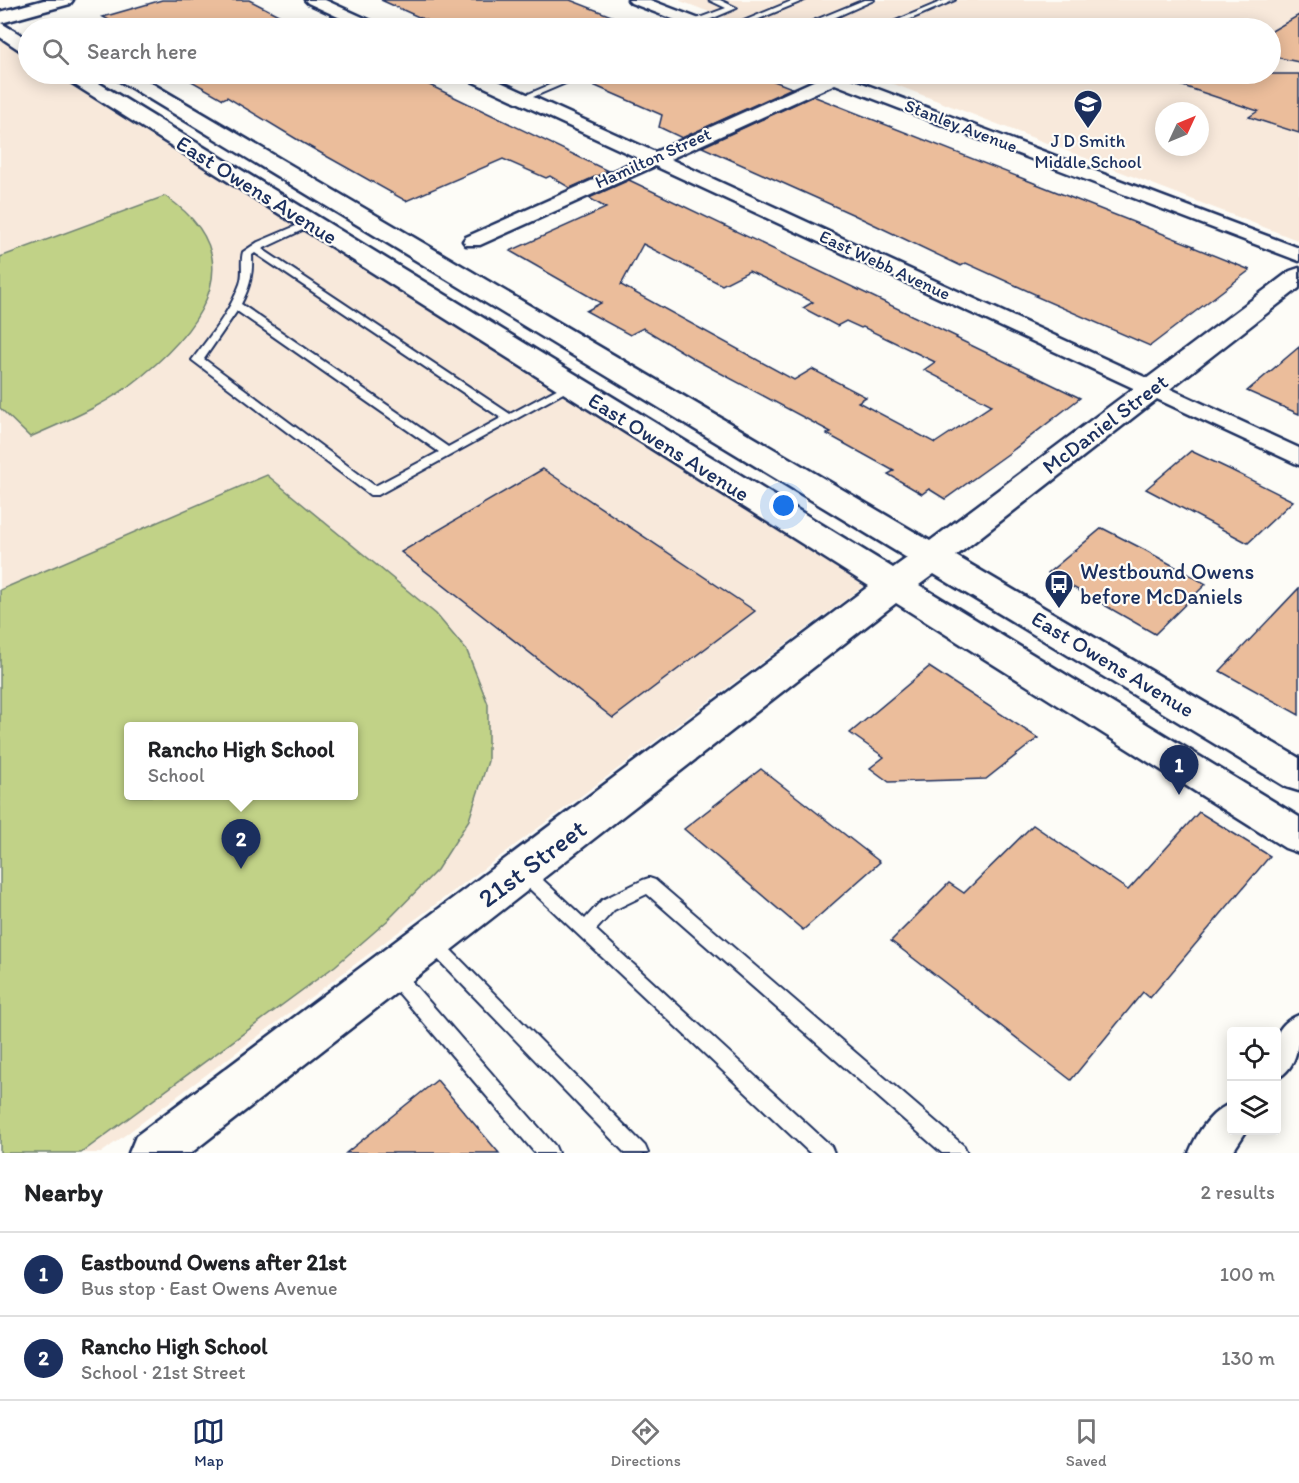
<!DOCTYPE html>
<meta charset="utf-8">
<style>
:root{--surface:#fff;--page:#f2f2f2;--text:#202124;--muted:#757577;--line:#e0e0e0;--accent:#1b2f5e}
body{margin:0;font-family:Itim,sans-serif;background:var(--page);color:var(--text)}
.controls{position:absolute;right:18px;bottom:18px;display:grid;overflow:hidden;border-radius:6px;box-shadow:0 3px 15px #0003}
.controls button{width:54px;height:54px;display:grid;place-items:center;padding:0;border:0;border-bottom:2px solid var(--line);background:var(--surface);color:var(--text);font:30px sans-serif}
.compass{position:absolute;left:1155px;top:102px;width:54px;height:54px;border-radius:50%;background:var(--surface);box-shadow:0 3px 15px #0003;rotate:46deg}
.you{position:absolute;left:784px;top:506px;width:21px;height:21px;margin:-15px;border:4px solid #fff;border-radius:50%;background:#1a73e8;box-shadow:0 0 0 9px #1a73e833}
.badge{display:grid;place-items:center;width:39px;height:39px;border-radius:50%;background:var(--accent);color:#fff;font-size:20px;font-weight:700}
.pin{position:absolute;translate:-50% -50px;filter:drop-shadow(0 2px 3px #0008)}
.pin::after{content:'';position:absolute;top:32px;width:21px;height:18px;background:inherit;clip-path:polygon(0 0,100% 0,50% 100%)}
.popup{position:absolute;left:124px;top:722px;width:234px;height:78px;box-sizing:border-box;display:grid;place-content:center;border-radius:6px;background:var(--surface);filter:drop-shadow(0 2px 4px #0005);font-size:20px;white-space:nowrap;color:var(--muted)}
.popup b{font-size:22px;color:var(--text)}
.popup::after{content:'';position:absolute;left:50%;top:100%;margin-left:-12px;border:12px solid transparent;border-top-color:var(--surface)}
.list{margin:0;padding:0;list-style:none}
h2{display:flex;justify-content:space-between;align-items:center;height:78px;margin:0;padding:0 24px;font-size:26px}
h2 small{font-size:20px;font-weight:400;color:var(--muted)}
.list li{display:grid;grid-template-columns:39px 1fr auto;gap:18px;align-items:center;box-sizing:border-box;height:84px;padding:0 24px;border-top:2px solid var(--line)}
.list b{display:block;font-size:22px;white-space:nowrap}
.list p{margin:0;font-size:20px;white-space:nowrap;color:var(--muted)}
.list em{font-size:20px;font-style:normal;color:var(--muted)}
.icon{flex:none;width:33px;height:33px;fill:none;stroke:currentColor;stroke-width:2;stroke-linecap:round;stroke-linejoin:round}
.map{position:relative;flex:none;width:1299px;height:1153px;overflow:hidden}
.search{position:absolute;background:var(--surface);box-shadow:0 3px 15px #0003;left:18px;right:18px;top:18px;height:66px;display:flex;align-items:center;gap:15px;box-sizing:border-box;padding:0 21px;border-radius:33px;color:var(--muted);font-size:22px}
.sheet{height:246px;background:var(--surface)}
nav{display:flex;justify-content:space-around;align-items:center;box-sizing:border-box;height:84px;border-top:2px solid var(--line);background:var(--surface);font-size:16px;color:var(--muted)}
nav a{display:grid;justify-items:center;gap:3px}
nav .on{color:var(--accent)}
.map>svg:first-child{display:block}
</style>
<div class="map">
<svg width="1299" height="1153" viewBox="0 0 1299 1153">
<rect width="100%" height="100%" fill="#fdfcf7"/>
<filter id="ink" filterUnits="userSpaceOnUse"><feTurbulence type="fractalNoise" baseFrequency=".0167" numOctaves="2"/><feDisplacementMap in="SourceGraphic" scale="12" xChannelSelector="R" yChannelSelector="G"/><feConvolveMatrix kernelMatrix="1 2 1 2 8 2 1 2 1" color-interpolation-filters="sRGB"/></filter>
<g filter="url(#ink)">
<g fill="#f8e9db" fill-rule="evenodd">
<path d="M678 0H1299V238L1297 240 868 74H1270V28H751ZM1164 111H1200V147H1164Z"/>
<path d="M0 35 28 53V74H61L865 585 101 1153H0ZM128 726H354V796H128Z"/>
</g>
<g fill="#c1d287" stroke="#6e8072" stroke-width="1.5" fill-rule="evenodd">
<path d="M165 196C251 254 207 323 142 376 110 403 69 420 30 437L0 408V257Z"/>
<path d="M267 475 436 614 467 651 488 704V761L469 820 437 870 387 921 335 966 81 1153H0V590ZM128 726H354V796H128Z"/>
</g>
<g fill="#ebbd9b" stroke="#1b2f5e" stroke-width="1.5" fill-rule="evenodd">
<path d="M162 0H249L304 28H107L102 25 113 22 103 17Z"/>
<path d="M381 0H570L632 24 625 27 628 28H443Z"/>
<path d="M1299 15V62L1270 56V32Z"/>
<path d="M179 74H385L419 80 608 171 570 188 550 176 546 178 503 159 406 201 303 143 227 97 223 99Z"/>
<path d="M568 74H756L792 88 682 138 659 127 662 115Z"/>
<path d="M1163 74H1299V133L1249 117 1258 111 1162 79Z"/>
<path d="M813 96 1194 246 1193 247 1250 270 1150 346 1035 296 1037 295 966 263 961 266 852 214 702 147Z"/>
<path d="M629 180 957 337 956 338 1080 398 1008 454 945 499 929 489 922 494 888 474 894 471 827 434 831 432 696 360 643 328 630 335 586 311 601 303 510 251 606 208 589 198ZM643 244 722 285 749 271 813 302 803 308 837 326 846 321 861 328 863 327 935 362 924 370 992 405 935 443 858 402 866 397 812 369 794 380 621 285Z"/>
<path d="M1299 347V414L1247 391Z"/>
<path d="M1191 451 1231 470 1293 501 1248 543 1146 489Z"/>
<path d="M543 469 755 611 613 718 401 552Z"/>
<path d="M1102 528 1145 550 1206 584 1155 634 1048 573Z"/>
<path d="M1299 588V715L1220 671Z"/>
<path d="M929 667 1038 738 986 779 889 782 870 768 884 757 850 733Z"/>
<path d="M761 769 880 862 803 930 684 829Z"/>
<path d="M1199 812 1270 856 1150 998 1143 992 1071 1080 891 941 949 883 964 893 1033 825 1128 890Z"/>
<path d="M437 1080 499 1153H346Z"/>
</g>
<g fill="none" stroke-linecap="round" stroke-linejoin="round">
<g stroke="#1b2f5e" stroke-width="4">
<g id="lane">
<path d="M709 0H720L737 8 697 25H691V21L726 8Z"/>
<path d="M794 0H805L737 28H727Z"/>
<path d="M864 0H874L827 21 864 26 886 25 945 0H955L890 28H850L819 24 806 28H796Z"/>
<path d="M561 80 568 82 526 100 519 98Z"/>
<path d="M310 220 313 221V225L262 249 510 414 566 384H574L576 386 378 495H370L192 360C210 336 230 312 240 284 244 273 240 262 243 252L258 242ZM255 253 501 418 448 447 241 304C250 287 253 274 252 255ZM237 311 439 452 375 486 204 359Z"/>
<path d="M523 865 529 867 585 919 602 900 643 880 649 878 655 880 964 1146 967 1153H942L647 894 614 910 596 930 831 1146 834 1153H810L517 877 515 872 517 867Z"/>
<path d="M432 934 438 937 645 1146 648 1153H625L426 947 423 942 426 937Z"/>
<path d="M392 964 398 966 555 1146 558 1153H535L386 978 383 972 386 966Z"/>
</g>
</g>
<g stroke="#1b2f5e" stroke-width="5">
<g id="street">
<path d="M305 0H325L380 25 382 28H362L308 3Z"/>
<path d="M628 0H650L715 25 717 28H696L631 3Z"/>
<path d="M463 74H483L655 152 820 78 816 74H838L1299 248V261L835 84 670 159 1299 448V465L655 166 480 245H466L463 241 466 237 640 159 465 78Z"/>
<path d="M1299 1015C1299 1043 1299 1067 1276 1079 1276 1051 1268 1027 1299 1015Z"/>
<path d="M1232 1103V1130H1247L1232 1153H1189C1197 1133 1211 1111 1232 1103Z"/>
</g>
</g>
<g stroke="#1b2f5e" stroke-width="5">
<g id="secondary">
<path d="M44 0H73L70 4 1 23 28 39V53L21 51 0 37V12Z"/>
<path d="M61 74H84L893 568 907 558 115 78 112 74H136L930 541 1290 271 1299 268V288L956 556 1299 758V791L1286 787 934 574 919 585 1299 817V853L1285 848 896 603 191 1153H129L136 1136 869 586 64 78Z"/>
</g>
</g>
<use href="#lane" fill="#fdfcf7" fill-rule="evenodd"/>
<use href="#street" fill="#fdfcf7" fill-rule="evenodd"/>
<use href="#secondary" fill="#fdfcf7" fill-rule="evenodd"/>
</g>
</g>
<defs>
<g id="school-pin" transform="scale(1.5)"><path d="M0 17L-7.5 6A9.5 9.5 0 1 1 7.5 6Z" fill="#1b2f5e" stroke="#fdfcf7"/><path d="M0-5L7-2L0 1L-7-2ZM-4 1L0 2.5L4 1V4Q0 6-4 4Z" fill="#fff"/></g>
<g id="bus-pin" transform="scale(1.5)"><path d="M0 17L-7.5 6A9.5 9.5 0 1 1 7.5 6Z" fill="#1b2f5e" stroke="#fdfcf7"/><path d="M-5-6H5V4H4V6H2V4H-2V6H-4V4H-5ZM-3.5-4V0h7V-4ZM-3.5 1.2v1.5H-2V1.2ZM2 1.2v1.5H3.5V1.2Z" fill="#fff"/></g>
</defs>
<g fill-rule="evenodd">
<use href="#school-pin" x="1088" y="104"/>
<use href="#bus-pin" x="1059" y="584"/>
</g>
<g text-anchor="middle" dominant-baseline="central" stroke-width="4.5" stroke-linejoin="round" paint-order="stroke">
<g font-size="18" fill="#1b2f5e" stroke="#fdfcf7">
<text transform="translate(961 126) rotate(21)">Stanley Avenue</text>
<text transform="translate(653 158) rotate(-24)">Hamilton Street</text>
<text transform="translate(885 265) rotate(25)">East Webb Avenue</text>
</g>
<g font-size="18" fill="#1b2f5e" stroke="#fdfcf7">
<text x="1088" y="141">J D Smith<tspan x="1088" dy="21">Middle School</tspan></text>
</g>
<g font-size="22" fill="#1b2f5e" stroke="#fdfcf7">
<text transform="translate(257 190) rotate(32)">East Owens Avenue</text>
<text transform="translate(1105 424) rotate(-37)">McDaniel Street</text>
<text transform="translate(669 447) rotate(32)">East Owens Avenue</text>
<text transform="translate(1113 664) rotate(31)">East Owens Avenue</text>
</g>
<g font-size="22" fill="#1b2f5e" stroke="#fdfcf7" text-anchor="start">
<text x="1080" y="571">Westbound Owens<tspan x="1080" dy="25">before McDaniels</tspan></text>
</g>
<g font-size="27" fill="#1b2f5e" stroke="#fdfcf7">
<text transform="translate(532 863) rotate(-37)">21st Street</text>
</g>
</g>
</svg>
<div class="controls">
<button><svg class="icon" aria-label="locate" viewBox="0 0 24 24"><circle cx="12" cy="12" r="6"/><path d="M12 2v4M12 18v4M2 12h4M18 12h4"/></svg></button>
<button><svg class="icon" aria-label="layers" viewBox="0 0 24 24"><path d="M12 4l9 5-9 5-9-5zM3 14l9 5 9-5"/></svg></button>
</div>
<svg class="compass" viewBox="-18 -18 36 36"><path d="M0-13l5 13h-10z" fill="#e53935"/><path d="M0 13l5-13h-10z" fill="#757577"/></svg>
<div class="you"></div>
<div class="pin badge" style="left:1179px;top:795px">1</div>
<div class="pin badge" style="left:241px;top:869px">2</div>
<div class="popup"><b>Rancho High School</b>School</div>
<div class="search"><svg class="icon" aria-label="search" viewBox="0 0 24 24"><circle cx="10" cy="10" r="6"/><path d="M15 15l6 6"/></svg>Search here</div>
</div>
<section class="sheet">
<h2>Nearby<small>2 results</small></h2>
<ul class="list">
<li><span class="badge">1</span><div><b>Eastbound Owens after 21st</b><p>Bus stop · East Owens Avenue</p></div><em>100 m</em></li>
<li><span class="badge">2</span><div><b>Rancho High School</b><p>School · 21st Street</p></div><em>130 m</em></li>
</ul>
</section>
<nav>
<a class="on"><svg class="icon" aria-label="map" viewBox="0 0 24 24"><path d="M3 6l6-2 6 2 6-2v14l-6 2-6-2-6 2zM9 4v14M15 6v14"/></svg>Map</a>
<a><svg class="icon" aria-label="directions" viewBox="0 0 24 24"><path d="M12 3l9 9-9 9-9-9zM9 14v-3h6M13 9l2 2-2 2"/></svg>Directions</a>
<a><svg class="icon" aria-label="saved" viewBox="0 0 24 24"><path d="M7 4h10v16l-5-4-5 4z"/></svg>Saved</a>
</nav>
